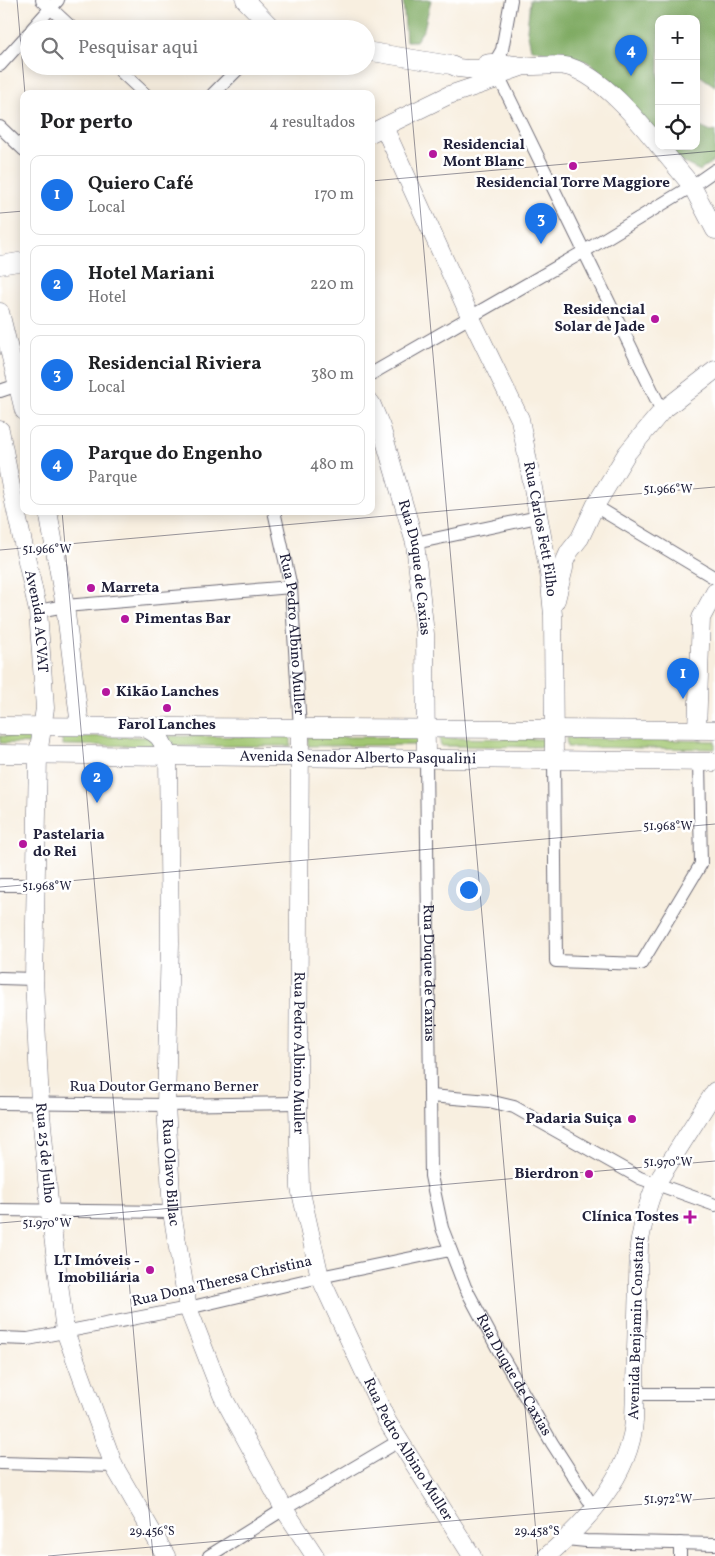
<!DOCTYPE html>
<html lang="pt">
<meta charset="utf-8">
<style>
:root{--surface:#fff;--page:#f2f2f2;--text:#202124;--muted:#757577;--line:#e0e0e0;--accent:#1a73e8}
body{margin:0;font-family:Vollkorn,serif;background:var(--page);color:var(--text)}
.controls{position:absolute;right:15px;top:15px;display:grid;overflow:hidden;border-radius:10px;box-shadow:0 2px 12px #0003}
.controls button{width:45px;height:45px;display:grid;place-items:center;padding:0;border:0;border-bottom:1px solid var(--line);background:var(--surface);color:var(--text);font:25px sans-serif}
.you{position:absolute;left:468px;top:889px;width:18px;height:18px;margin:-12px;border:4px solid #fff;border-radius:50%;background:#1a73e8;box-shadow:0 0 0 8px #1a73e833}
.badge{display:grid;place-items:center;width:32px;height:32px;border-radius:50%;background:var(--accent);color:#fff;font-size:16px;font-weight:700}
.pin{position:absolute;translate:-50% -41px;filter:drop-shadow(0 1px 2px #0008)}
.pin::after{content:'';position:absolute;top:26px;width:18px;height:15px;background:inherit;clip-path:polygon(0 0,100% 0,50% 100%)}
.list{margin:0;padding:0;list-style:none}
h2{display:flex;justify-content:space-between;align-items:center;height:65px;margin:0;padding:0 20px;font-size:21px}
h2 small{font-size:16px;font-weight:400;color:var(--muted)}
.list li{display:grid;grid-template-columns:32px 1fr auto;gap:15px;align-items:center;box-sizing:border-box;height:80px;margin:0 10px 10px;padding:0 10px;border:1px solid var(--line);border-radius:10px}
.list b{display:block;font-size:19px;white-space:nowrap}
.list p{margin:0;font-size:16px;white-space:nowrap;color:var(--muted)}
.list em{font-size:16px;font-style:normal;color:var(--muted)}
.icon{flex:none;width:28px;height:28px;fill:none;stroke:currentColor;stroke-width:2;stroke-linecap:round;stroke-linejoin:round}
.map{position:relative;flex:none;width:715px;height:1556px;overflow:hidden}
.search{position:absolute;background:var(--surface);box-shadow:0 2px 12px #0003;left:20px;top:20px;width:355px;height:55px;display:flex;align-items:center;gap:12px;box-sizing:border-box;padding:0 18px;border-radius:28px;color:var(--muted);font-size:19px}
.panel{position:absolute;background:var(--surface);box-shadow:0 2px 12px #0003;left:20px;top:90px;width:355px;height:425px;border-radius:10px}
.map>svg:first-child{display:block}
</style>
<div class="map">
<svg width="715" height="1556" viewBox="0 0 715 1556">
<rect width="100%" height="100%" fill="#fff"/>
<filter id="ink" filterUnits="userSpaceOnUse"><feTurbulence type="fractalNoise" baseFrequency=".02" numOctaves="2"/><feDisplacementMap in="SourceGraphic" scale="10" xChannelSelector="R" yChannelSelector="G"/><feConvolveMatrix kernelMatrix="1 2 1 2 8 2 1 2 1" color-interpolation-filters="sRGB"/></filter>
<filter id="wash" filterUnits="userSpaceOnUse"><feTurbulence type="fractalNoise" baseFrequency=".0096" numOctaves="4" result="noise"/><feDisplacementMap in="SourceGraphic" scale="20" xChannelSelector="R" yChannelSelector="G"/><feGaussianBlur stdDeviation="1.12" result="paint"/><feColorMatrix in="noise" values="0 0 0 0 0 0 0 0 0 0 0 0 0 0 0 0 0 1.4 0 .05"/><feComposite in="paint" operator="in"/></filter>
<g filter="url(#wash)">
<rect width="100%" height="100%" fill="#f8efe0"/>
<g fill="#a1c671" stroke="#627456">
<path d="M0 736H38L36 744 0 743Z"/>
<path d="M61 736 149 737 157 746 63 745Z"/>
<path d="M168 736 291 737V746H175Z"/>
<path d="M308 737H419V745L308 746Z"/>
<path d="M439 738 546 739 551 747 441 746Z"/>
<path d="M566 738 715 741V749L567 747Z"/>
</g>
<g fill="#80ab63" stroke="#51664f">
<path d="M403 0H431L424 29 416 41H406Z"/>
<path d="M530 0H715V86L696 73V19H659V139L629 100 590 62 531 49 527 30Z"/>
<path d="M696 125 711 132 715 131V160L700 171 674 158 665 146H684L692 149 694 146H696Z"/>
</g>
</g>
<g filter="url(#ink)">
<g fill="none" stroke-linecap="round" stroke-linejoin="round">
<g stroke="#6d6a75" stroke-width="14">
<g id="street">
<path d="M42 0 73 29"/>
<path d="M32 29 58 0"/>
<path d="M495 62 502 50 511 0"/>
<path d="M0 65 29 33"/>
<path d="M115 66 145 94"/>
<path d="M499 77 662 411"/>
<path d="M213 94 241 66"/>
<path d="M0 127 24 150"/>
<path d="M371 374 583 252 692 186 715 170"/>
<path d="M0 391 24 383"/>
<path d="M595 506 715 578"/>
<path id="s1" d="M274 511 291 587 300 728"/>
<path d="M415 543 538 517"/>
<path d="M38 611 65 606 291 587"/>
<path id="s2" d="M426 759 431 1176 442 1228 465 1287 499 1351 552 1443 588 1499 596 1507"/>
<path d="M554 760 556 961 641 964 701 864 699 762"/>
<path d="M0 885H36"/>
<path d="M0 978 34 979"/>
<path d="M431 1096 489 1101 514 1107 640 1178 715 1205"/>
<path d="M0 1103 166 1105 298 1103"/>
<path d="M0 1210 172 1212"/>
<path d="M0 1338 28 1339 188 1308 320 1277 450 1250"/>
<path d="M635 1394H715"/>
<path d="M0 1463 114 1466"/>
<path d="M566 1539 586 1541 715 1544"/>
<path d="M209 1556 284 1509 399 1441"/>
<path d="M680 1556V1543"/>
</g>
</g>
<g stroke="#6d6a75" stroke-width="19">
<g id="secondary">
<path d="M245 0 273 29"/>
<path d="M366 51 451 65 458 68 467 69H483"/>
<path d="M524 66 501 74 494 80 486 77 483 72 486 64C495 60 514 66 524 66 538 67 556 63 570 67 603 78 637 119 659 146"/>
<path id="s3" d="M384 127 470 316 520 419 549 573 553 615 554 760"/>
<path d="M371 133 449 95 494 80"/>
<path d="M659 146 692 186 715 230"/>
<path d="M0 265 24 261"/>
<path d="M0 312 24 411"/>
<path id="s4" d="M371 403 381 427 415 543 425 634 426 759"/>
<path id="s5" d="M0 430 14 502 38 611 45 708 38 755 34 979 40 1103 50 1212 65 1331 114 1466 166 1556"/>
<path d="M48 511 65 606 80 726"/>
<path d="M556 600 564 568V563L569 552 580 538 595 506 627 453 662 411 715 370"/>
<path d="M0 726 715 730"/>
<path id="s6" d="M141 726C159 734 161 737 168 756L170 943 166 1105 172 1212 188 1308 222 1395 284 1509 315 1556"/>
<path id="s7" d="M300 728 298 1103 300 1188 320 1277 387 1421 472 1556"/>
<path d="M697 730 701 618 715 592"/>
<path id="s8" d="M0 754 715 762"/>
<path id="s9" d="M547 1556C586 1522 630 1476 634 1421L639 1245C643 1224 647 1204 656 1184L715 1091"/>
</g>
</g>
<use href="#street" stroke="#fff" stroke-width="12"/>
<use href="#secondary" stroke="#fff" stroke-width="18"/>
</g>
</g>
<path fill="none" stroke="#22223b" stroke-width="1" stroke-opacity="0.45" d="M17 0 25 94M402 0 538 1556M371 181 715 151M0 213 24 211M62 511 153 1556M0 550 715 487M0 887 715 824M0 1223 715 1161M48 1556 715 1498"/>
<g fill="#b5179e" stroke="#fff" stroke-width="2">
<circle cx="433" cy="154" r="5"/>
<circle cx="573" cy="166" r="5"/>
<circle cx="655" cy="319" r="5"/>
<circle cx="91" cy="588" r="5"/>
<circle cx="125" cy="619" r="5"/>
<circle cx="106" cy="692" r="5"/>
<circle cx="167" cy="708" r="5"/>
<circle cx="23" cy="844" r="5"/>
<circle cx="632" cy="1119" r="5"/>
<circle cx="589" cy="1174" r="5"/>
<path d="M687.5 1209.5h5v5h5v5h-5v5h-5v-5h-5v-5h5z"/>
<circle cx="150" cy="1270" r="5"/>
</g>
<g text-anchor="middle" dominant-baseline="central" stroke-width="5" stroke-linejoin="round" paint-order="stroke">
<g font-size="15" font-weight="bold" fill="#22223b" stroke="#fff" text-anchor="start">
<text x="443" y="145">Residencial<tspan x="443" dy="17">Mont Blanc</tspan></text>
<text x="573" y="183" text-anchor="middle">Residencial Torre Maggiore</text>
<text x="645" y="310" text-anchor="end">Residencial<tspan x="645" dy="17">Solar de Jade</tspan></text>
<text x="101" y="588">Marreta</text>
<text x="135" y="619">Pimentas Bar</text>
<text x="116" y="692">Kikão Lanches</text>
<text x="167" y="725" text-anchor="middle">Farol Lanches</text>
<text x="33" y="835">Pastelaria<tspan x="33" dy="17">do Rei</tspan></text>
<text x="622" y="1119" text-anchor="end">Padaria Suiça</text>
<text x="579" y="1174" text-anchor="end">Bierdron</text>
<text x="679" y="1217" text-anchor="end">Clínica Tostes</text>
<text x="140" y="1261" text-anchor="end">LT Imóveis -<tspan x="140" dy="17">Imobiliária</tspan></text>
</g>
<g font-size="15" fill="#22223b" stroke="#fff">
<text stroke="none"><textPath href="#s3" startOffset="434">Rua Carlos Fett Filho</textPath></text>
<text stroke="none"><textPath href="#s4" startOffset="171">Rua Duque de Caxias</textPath></text>
<text stroke="none"><textPath href="#s5" startOffset="195">Avenida ACVAT</textPath></text>
<text stroke="none"><textPath href="#s1" startOffset="125">Rua Pedro Albino Muller</textPath></text>
<text stroke="none"><textPath href="#s8" startOffset="358">Avenida Senador Alberto Pasqualini</textPath></text>
<text stroke="none"><textPath href="#s2" startOffset="214">Rua Duque de Caxias</textPath></text>
<text stroke="none"><textPath href="#s7" startOffset="325">Rua Pedro Albino Muller</textPath></text>
<text x="164" y="1087">Rua Doutor Germano Berner</text>
<text stroke="none"><textPath href="#s5" startOffset="728">Rua 25 de Julho</textPath></text>
<text stroke="none"><textPath href="#s6" startOffset="459">Rua Olavo Billac</textPath></text>
<text transform="translate(222 1282) rotate(-13)">Rua Dona Theresa Christina</text>
<text stroke="none"><textPath href="#s9" startOffset="258">Avenida Benjamin Constant</textPath></text>
<text stroke="none"><textPath href="#s2" startOffset="634">Rua Duque de Caxias</textPath></text>
<text stroke="none"><textPath href="#s7" startOffset="745">Rua Pedro Albino Muller</textPath></text>
</g>
</g>
<g font-size="12" text-anchor="middle" fill="#22223b" stroke="#fff" stroke-width="5" stroke-linejoin="round" paint-order="stroke">
<text x="668" y="493">51.966°W</text>
<text x="47" y="553">51.966°W</text>
<text x="668" y="830">51.968°W</text>
<text x="47" y="890">51.968°W</text>
<text x="668" y="1166">51.970°W</text>
<text x="47" y="1227">51.970°W</text>
<text x="668" y="1503">51.972°W</text>
<text x="152" y="1535">29.456°S</text>
<text x="537" y="1535">29.458°S</text>
</g>
</svg>
<div class="controls">
<button>+</button>
<button>−</button>
<button><svg class="icon" aria-label="locate" viewBox="0 0 24 24"><circle cx="12" cy="12" r="6"/><path d="M12 2v4M12 18v4M2 12h4M18 12h4"/></svg></button>
</div>
<div class="you"></div>
<div class="pin badge" style="left:683px;top:699px">1</div>
<div class="pin badge" style="left:97px;top:803px">2</div>
<div class="pin badge" style="left:541px;top:244px">3</div>
<div class="pin badge" style="left:631px;top:76px">4</div>
<div class="search"><svg class="icon" aria-label="search" viewBox="0 0 24 24"><circle cx="10" cy="10" r="6"/><path d="M15 15l6 6"/></svg>Pesquisar aqui</div>
<section class="panel">
<h2>Por perto<small>4 resultados</small></h2>
<ul class="list">
<li><span class="badge">1</span><div><b>Quiero Café</b><p>Local</p></div><em>170 m</em></li>
<li><span class="badge">2</span><div><b>Hotel Mariani</b><p>Hotel</p></div><em>220 m</em></li>
<li><span class="badge">3</span><div><b>Residencial Riviera</b><p>Local</p></div><em>380 m</em></li>
<li><span class="badge">4</span><div><b>Parque do Engenho</b><p>Parque</p></div><em>480 m</em></li>
</ul>
</section>
</div>
